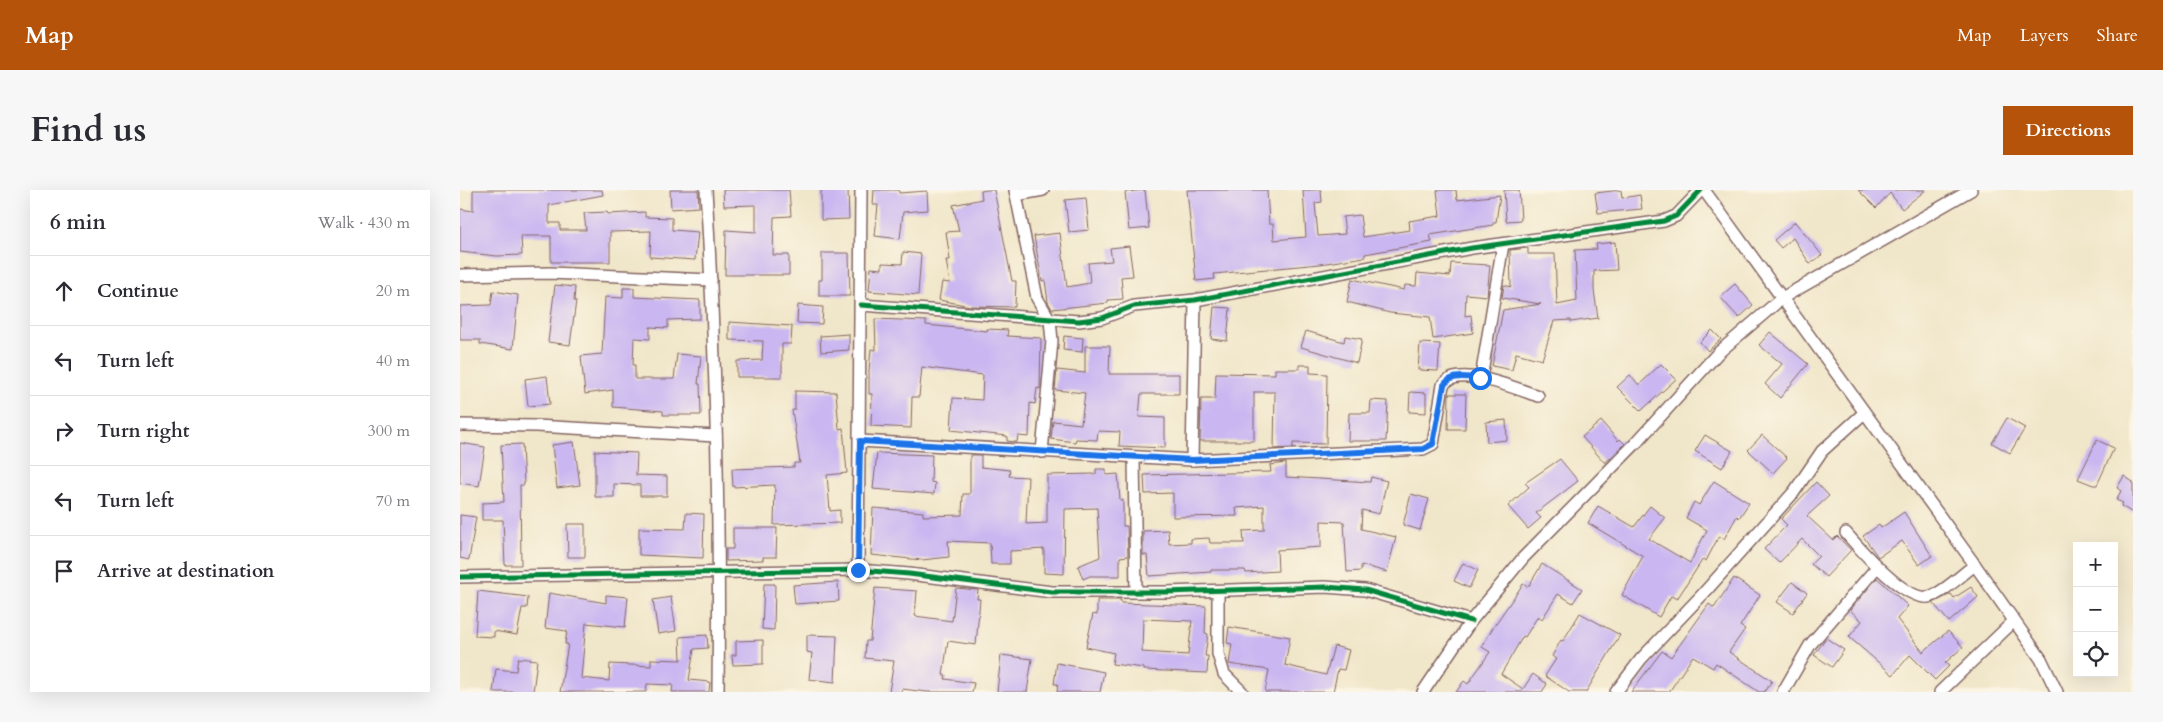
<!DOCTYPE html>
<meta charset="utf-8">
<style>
:root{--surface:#fff;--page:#f7f7f7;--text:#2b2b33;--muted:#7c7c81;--line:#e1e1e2;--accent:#b45309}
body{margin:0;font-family:Cardo,serif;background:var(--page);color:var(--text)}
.controls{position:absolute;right:15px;bottom:15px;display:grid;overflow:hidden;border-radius:0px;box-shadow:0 5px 20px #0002}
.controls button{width:45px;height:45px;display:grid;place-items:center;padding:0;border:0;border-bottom:1px solid var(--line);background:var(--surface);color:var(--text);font:25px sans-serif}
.stop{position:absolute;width:15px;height:15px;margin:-11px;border:4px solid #1a73e8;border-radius:50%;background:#fff}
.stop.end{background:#1a73e8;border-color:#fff;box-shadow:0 1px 5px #0008}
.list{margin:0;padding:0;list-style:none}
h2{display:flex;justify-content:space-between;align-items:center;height:65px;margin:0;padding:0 20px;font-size:21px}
h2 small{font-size:16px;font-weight:400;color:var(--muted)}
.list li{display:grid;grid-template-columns:32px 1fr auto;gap:15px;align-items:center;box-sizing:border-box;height:70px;padding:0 20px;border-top:1px solid var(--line)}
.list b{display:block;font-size:19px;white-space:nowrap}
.list em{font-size:16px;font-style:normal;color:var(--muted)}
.icon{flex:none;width:28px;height:28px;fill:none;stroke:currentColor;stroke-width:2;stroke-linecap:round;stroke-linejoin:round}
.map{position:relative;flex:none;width:1673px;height:502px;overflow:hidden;border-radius:0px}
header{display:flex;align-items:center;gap:30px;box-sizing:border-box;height:70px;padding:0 25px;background:var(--accent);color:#fff}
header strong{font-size:24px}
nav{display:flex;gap:28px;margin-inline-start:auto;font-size:18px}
.intro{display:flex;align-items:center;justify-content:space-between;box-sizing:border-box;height:120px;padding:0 30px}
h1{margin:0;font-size:35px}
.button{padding:12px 22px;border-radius:0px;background:var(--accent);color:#fff;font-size:18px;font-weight:700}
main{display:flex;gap:30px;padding:0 30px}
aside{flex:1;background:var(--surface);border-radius:0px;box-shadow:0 5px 20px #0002}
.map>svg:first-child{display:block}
</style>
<header>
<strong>Map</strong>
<nav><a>Map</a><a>Layers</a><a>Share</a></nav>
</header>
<div class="intro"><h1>Find us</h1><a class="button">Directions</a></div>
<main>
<aside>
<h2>6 min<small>Walk · 430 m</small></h2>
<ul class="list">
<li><svg class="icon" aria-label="ahead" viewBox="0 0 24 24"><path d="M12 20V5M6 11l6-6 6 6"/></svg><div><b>Continue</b></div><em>20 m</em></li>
<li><svg class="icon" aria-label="left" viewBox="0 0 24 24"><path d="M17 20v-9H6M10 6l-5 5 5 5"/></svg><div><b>Turn left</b></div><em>40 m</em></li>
<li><svg class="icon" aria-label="right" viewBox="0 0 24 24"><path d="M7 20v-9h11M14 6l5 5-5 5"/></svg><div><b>Turn right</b></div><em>300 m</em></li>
<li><svg class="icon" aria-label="left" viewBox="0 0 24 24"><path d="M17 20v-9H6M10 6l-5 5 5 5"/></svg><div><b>Turn left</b></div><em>70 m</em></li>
<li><svg class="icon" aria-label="arrive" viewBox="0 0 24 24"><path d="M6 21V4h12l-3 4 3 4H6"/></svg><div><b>Arrive at destination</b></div></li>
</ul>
</aside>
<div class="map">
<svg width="1673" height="502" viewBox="0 0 1673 502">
<rect width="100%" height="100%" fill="#fcf5e5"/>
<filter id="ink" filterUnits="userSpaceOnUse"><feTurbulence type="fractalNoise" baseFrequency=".02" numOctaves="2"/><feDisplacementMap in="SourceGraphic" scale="10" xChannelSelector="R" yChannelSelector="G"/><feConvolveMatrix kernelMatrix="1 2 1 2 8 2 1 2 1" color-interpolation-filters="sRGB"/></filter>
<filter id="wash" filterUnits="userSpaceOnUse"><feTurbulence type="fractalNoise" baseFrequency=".0096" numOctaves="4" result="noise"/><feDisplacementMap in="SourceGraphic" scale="20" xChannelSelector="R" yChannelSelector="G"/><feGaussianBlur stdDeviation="1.12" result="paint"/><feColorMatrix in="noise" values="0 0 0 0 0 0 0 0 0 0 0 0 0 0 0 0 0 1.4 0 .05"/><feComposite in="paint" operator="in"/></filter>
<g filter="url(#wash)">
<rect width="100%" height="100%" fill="#f0e6c9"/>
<g id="blocks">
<g fill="#cab7f1" fill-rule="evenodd">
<path d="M13 0H142L143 5 89 15V33H100V40H126L124 23 147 22 148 24 185 22V27L212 28V40L238 42 235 70 190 67 191 41 150 42V72H91V46H61L62 65 37 66 0 62V19L13 21Z"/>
<path d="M210 0H238L239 17 211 19Z"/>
<path d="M263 0H329L331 26 314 27 313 65H329V85H265L266 40 296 42V15L264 16Z"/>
<path d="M361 0H388L389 29 361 30Z"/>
<path d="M414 0H439V3L467 1 468 20 443 22 440 49 415 46 418 15H413Z"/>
<path d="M527 0H534L552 91H556L555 117 510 116 479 110 482 92 490 93 486 70H490L486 42 499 41 493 15 522 9 521 1Z"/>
<path d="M685 0 689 38 669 40 665 2Z"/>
<path d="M727 0H807L809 34H813L814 50 846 47 843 0H861L862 12 855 13 858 46 885 44 883 27 900 25 903 47 950 40 949 31 980 26 977 0H996L997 10 1040 5 1036 32H1033V35L970 45 972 52 905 64V67L860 74 754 84 755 89 736 91Z"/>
<path d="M1044 0H1059L1061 30 1046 31Z"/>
<path d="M1161 0 1162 8 1180 5 1182 19 1138 23 1135 3Z"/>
<path d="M1398 0H1466L1442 19 1430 3 1416 18Z"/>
<path d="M626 8 629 40 609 42 605 10Z"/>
<path d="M1335 32 1362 65 1350 74 1333 48 1321 58 1314 50Z"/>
<path d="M600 43 607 97 630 93 628 73 652 71 650 58 669 56 673 86 661 87 663 109 648 110V113L592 119 588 112 585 90 582 91 574 46Z"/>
<path d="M1155 52 1157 80 1134 81V100L1138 128 1111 132V130L1094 131 1082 170 1056 163 1052 180 1032 176 1043 120 1081 114 1042 108 1044 95 1051 97 1050 60 1068 58V64H1095L1097 115 1117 111 1115 60 1137 59 1136 54Z"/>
<path d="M443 62 461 64 458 105 409 101 411 78 422 79V73L442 74Z"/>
<path d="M362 63H389L390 106H359V90H362Z"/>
<path d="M991 73 1030 75 1027 106 1006 104 1005 126 1011 125 1013 143 973 149 970 127 930 123 887 112 892 89 944 100 945 95 956 96 957 83 990 86Z"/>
<path d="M1275 94 1293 115 1279 128 1260 107Z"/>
<path d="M95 95 115 97 114 111H116L110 155 88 152Z"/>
<path d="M163 98H174V107L240 110V129L208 130V138L190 137V149L174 148 173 175H175V189H214L217 164 241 166 238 194H240L241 225H203V221L153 217V200L125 204 121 166 142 164 145 107 163 108Z"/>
<path d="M33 101 58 105 53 159 20 154V150H0V116L31 115Z"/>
<path d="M338 115 363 117 362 134 337 133Z"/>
<path d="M754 117 770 118 767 151 751 149Z"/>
<path d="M415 129 466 131V135L527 141V139L548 140 547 146 581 148 580 199 577 198 575 214 570 213 569 247 558 246 557 252 547 251V246L491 240 493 208 522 210 523 185 462 177 459 207H452L451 238 411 236 412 204H409V180L411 159 416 160Z"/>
<path d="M269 132 332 136 331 154H322V187H277V171L302 170 303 151 269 150Z"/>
<path d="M1252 140 1261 149 1248 161 1240 152Z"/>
<path d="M846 141 884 152 885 146 902 149 897 173 841 157Z"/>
<path d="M1310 142 1348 174 1320 208 1305 194 1322 174 1299 155Z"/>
<path d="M389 144V160L361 162 360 146Z"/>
<path d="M604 146 623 148 622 162 603 160Z"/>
<path d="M960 153 980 154 978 181 958 180Z"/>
<path d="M625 156H650L649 184H719V204H681L679 227 705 228V258L659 256 660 242 638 241 637 250 616 249 615 252 591 249 593 231 621 234 625 203 595 200 597 180 625 183Z"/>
<path d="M1201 174 1216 189 1181 221 1157 197 1170 185 1179 195Z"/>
<path d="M839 175H850V183L867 184 866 254 833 253V258L814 259 815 202H794V251H740L741 209H755L756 183 815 184V179H839Z"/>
<path d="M87 186 90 214 68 216 65 189Z"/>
<path d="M335 201 376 202 379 239 383 238 387 283 367 285 370 321 380 320V333L314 335 315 295 273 297 272 279 334 277V273H340L332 220H335Z"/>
<path d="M950 202 966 203V223L949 222Z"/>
<path d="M989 204H1006L1005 239H988Z"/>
<path d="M911 210 928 211 926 251H888L889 223H910Z"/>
<path d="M1547 228 1565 238 1550 263 1532 253Z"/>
<path d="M1046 230 1047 250 1027 252 1026 232Z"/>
<path d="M1141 231 1158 251 1160 249 1165 254 1145 273 1122 247Z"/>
<path d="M1245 245 1272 261 1262 278 1235 261Z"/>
<path d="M1302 245 1327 268 1313 283 1288 260Z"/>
<path d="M1637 250 1654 258 1637 295H1633L1618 289Z"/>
<path d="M114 252 120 295 97 298 92 255Z"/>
<path d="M0 253 25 257 19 296 0 293Z"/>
<path d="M62 254 64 295H60L61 375H45L43 330H22V313L44 312 41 255Z"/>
<path d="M135 261 177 263 176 285 207 286V306H180V295L154 294V307H135Z"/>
<path d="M417 263 472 265 471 292 475 293 474 304 413 299Z"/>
<path d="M510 265H521V277L550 280 549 286 568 287 566 334 587 333V285L636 284V279H646V285L658 284 660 310H663V336H667L668 366 660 367V386H630L623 389 618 376 640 367 637 318 605 319 604 384 584 383V359L550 361V374H531L530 353 488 351 489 367 462 370 411 365 413 318 463 322V326L502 325 503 304H510Z"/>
<path d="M1100 269 1118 291 1076 323 1081 328 1068 339 1048 316 1069 297 1065 293Z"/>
<path d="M826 273V287L910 292 911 287 927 291 919 324 902 320 901 339 936 347 927 382 901 375V381L887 382 884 332 861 331V357L817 360 818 381 786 383 785 380H751V382L689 386 687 365H683V341L708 340 709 354 731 353V349L749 348 750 353H784L783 341 804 340V316L776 318 777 326 713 327V303L685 304 684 285 811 282 810 275Z"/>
<path d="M1664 286 1673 292V323L1661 316 1663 313 1656 310 1661 301 1657 298Z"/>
<path d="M1254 291 1289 313 1279 328 1277 326 1264 349 1259 346 1246 371 1243 369 1217 409 1211 406 1199 427 1162 405 1183 366 1128 333 1138 316 1174 337 1190 316 1205 328 1189 349 1230 373 1247 340 1226 328 1234 312 1239 315Z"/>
<path d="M1356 292 1369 306 1347 326 1373 350 1377 346 1391 360 1366 387 1351 374 1359 366 1342 349 1319 373 1304 359 1327 335 1321 329Z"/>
<path d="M951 304 969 309 960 340 943 335Z"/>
<path d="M1444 322 1472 366 1459 375 1442 351 1418 367 1403 346 1419 335 1421 338Z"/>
<path d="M226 323 244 324 243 368 179 365V338L225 339Z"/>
<path d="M0 325 16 327 9 370 0 368Z"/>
<path d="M107 334H125V367H108Z"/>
<path d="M273 338H317L316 367H303V370L266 371V359H273Z"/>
<path d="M1003 373 1018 380 1009 398 994 391Z"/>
<path d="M1082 374 1122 399 1113 413 1098 404 1082 429 1078 426 1065 447 1063 446 1041 484 1063 499 1073 484 1087 494 1082 502H996L1004 491 1008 494 1030 462 1022 457 1032 439 1063 394 1068 397Z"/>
<path d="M1274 388 1300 405 1280 436 1285 439 1269 462 1312 491 1304 502H1299L1256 473 1253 478 1233 466 1209 502H1171L1202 461 1211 467 1249 414 1254 418Z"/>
<path d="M1417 388 1448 416 1437 429 1463 462 1488 441 1503 457 1485 473 1489 476 1475 490 1450 465 1433 485 1389 447 1402 431 1390 420Z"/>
<path d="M378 392 379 411 335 414 333 395Z"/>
<path d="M1332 392 1347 403 1333 423 1317 412Z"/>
<path d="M304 394H315L314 440 302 439Z"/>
<path d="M1511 397 1518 407 1489 432 1473 413 1491 404 1494 408Z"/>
<path d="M415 398 457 401 455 426 492 431 496 398 518 400 517 409H520L516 455 488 451 483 485H486L485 489 514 493 512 502H467L442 499 441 502H429L434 471 405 468 406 451H410Z"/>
<path d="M18 401 68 407 67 418H62L57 445 34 441V447L15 446Z"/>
<path d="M89 403 146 413V405L168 407 165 437 126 433 121 488 149 491 150 474 191 476V469L221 470 220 447 247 445 248 458 234 459 229 490 250 492 249 502H212L213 495 187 494 186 502H100L108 454H105L107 441 85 438Z"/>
<path d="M211 407 216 441 198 444 193 410Z"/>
<path d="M637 410H661V413L746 416 745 443 748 444 745 466H748L747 483 684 480V478L652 474 654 463 626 457 633 424 637 425ZM683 429 732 431 728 465 682 462Z"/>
<path d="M1120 423 1160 445 1126 502H1109L1085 486 1096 469 1092 466 1101 450 1103 451Z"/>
<path d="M769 437 830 447 825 475 866 485 874 456 889 460 884 480 878 479 873 502H805L809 480 769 474 772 454 767 453Z"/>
<path d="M347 445 377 446 375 492 349 489 352 463 347 462Z"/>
<path d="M1366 448 1384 460 1372 477 1354 465Z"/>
<path d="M303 450V474L273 475 272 465H276V451Z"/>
<path d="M541 465 572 469 567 502H537Z"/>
<path d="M58 468 77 470 73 502H33L36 479 56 481Z"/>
<path d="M597 473 644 482 640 502H597L598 494H594Z"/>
</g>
</g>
</g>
<g filter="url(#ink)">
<use href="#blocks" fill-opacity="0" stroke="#846562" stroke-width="1"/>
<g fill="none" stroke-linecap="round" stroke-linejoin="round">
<g stroke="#846562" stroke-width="14">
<g id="minor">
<path d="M246 0C256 167 260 335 258 502"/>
<path d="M555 0 577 108 590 130 592 151 582 262"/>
<path d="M1244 0 1515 375 1581 469 1597 502"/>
<path d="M556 5 583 0"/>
<path d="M0 85 90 83 251 90"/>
<path d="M401 115 619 131 642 128 674 116 735 110 1012 58 1204 31 1216 26 1241 0"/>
<path d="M1021 188 1043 54"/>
<path d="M0 235 76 236 256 246"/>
<path d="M400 251 732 270 963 259 973 254 983 195C998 174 1057 199 1078 206"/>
<path d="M674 267 676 402"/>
<path d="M732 270 735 110"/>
<path d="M1386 343C1400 359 1449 416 1472 406 1487 400 1502 384 1515 375"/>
<path d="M398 380 401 0"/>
<path d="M0 387 398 380 449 384 592 402H705L865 397 905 400 1011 431"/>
<path d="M758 401V464L764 484 782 502"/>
<path d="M963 502 1011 431 1063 368 1176 253 1258 163 1322 108 1511 0"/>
<path d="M1156 502 1181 469 1243 404 1334 302 1362 261 1404 223"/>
<path d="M1323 502 1350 455 1417 377"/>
<path d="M1480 502 1554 431"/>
</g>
</g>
<use href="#minor" stroke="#fff" stroke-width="11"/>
<g stroke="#fcf5e5" stroke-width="8">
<g id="cycleway">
<path d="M401 115 619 131 642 128 674 116 735 110 1012 58 1204 31 1216 26 1241 0"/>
<path d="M0 387 398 380 449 384 592 402H705L865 397 905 400 1011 431"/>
</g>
</g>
<use href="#cycleway" stroke="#00873e" stroke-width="5"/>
</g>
</g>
<g fill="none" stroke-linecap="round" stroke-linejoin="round" filter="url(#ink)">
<path stroke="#1a73e8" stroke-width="6" d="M398 380 400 251 732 270 963 259 973 254 984 195C992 183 1007 188 1020 188"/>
</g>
</svg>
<div class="controls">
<button>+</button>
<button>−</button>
<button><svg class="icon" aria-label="locate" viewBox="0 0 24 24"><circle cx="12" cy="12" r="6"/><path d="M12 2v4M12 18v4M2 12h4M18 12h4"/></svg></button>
</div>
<div class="stop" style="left:1020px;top:188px"></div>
<div class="stop end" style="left:398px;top:380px"></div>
</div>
</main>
